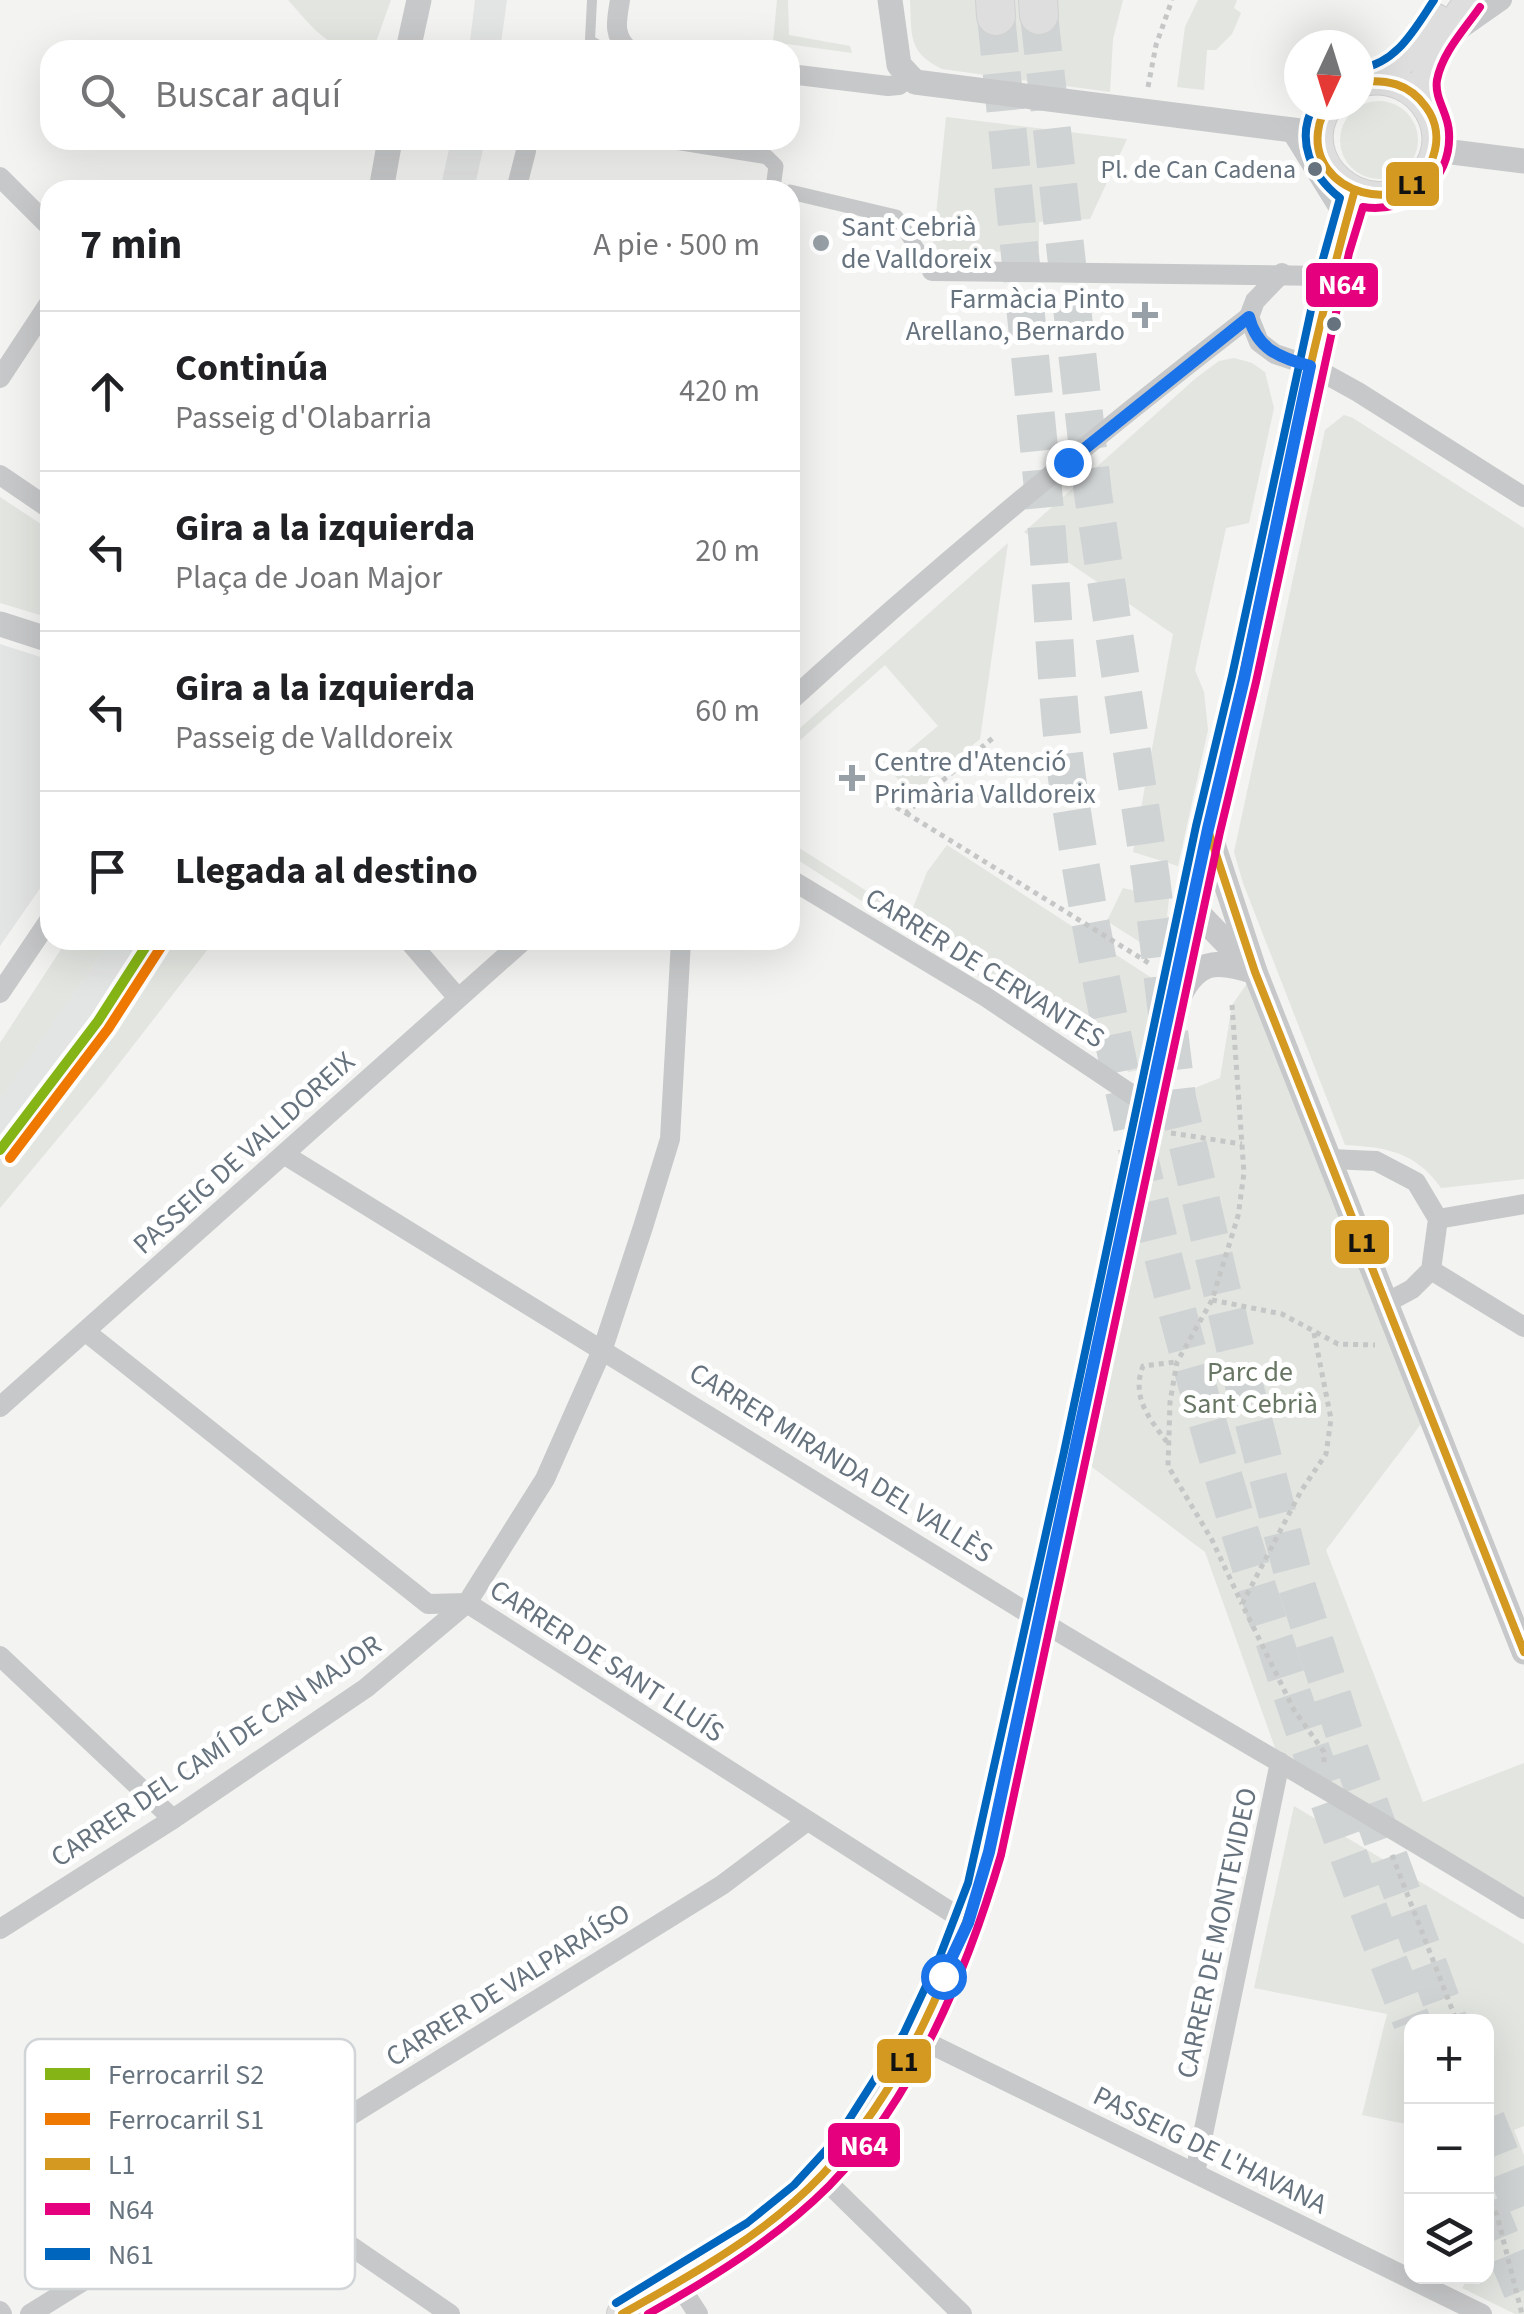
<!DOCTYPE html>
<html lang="es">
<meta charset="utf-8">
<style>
:root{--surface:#fff;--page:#f6f6f6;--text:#202124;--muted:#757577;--line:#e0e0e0}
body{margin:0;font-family:"Source Sans 3",sans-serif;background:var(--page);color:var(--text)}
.controls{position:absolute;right:30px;bottom:30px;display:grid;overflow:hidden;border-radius:20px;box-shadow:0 10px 40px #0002}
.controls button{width:90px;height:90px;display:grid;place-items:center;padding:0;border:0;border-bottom:2px solid var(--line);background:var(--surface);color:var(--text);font:50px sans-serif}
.compass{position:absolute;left:1284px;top:30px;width:90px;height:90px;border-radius:50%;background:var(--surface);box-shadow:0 10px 40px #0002;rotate:184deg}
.stop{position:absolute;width:30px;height:30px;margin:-22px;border:8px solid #1a73e8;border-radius:50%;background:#fff}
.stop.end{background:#1a73e8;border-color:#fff;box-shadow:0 2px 10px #0008}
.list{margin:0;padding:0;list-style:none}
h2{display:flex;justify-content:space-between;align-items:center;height:130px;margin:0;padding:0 40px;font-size:42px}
h2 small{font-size:32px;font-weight:400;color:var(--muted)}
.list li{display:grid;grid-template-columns:65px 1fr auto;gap:30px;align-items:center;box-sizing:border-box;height:160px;padding:0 40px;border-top:2px solid var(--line)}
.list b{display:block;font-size:38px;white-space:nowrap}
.list p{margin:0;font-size:32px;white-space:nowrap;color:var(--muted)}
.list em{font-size:32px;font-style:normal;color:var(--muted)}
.icon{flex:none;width:55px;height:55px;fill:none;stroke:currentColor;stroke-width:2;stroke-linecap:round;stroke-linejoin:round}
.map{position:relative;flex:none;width:1524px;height:2314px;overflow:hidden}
.search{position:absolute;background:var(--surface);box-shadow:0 10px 40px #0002;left:40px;top:40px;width:760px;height:110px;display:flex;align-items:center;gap:25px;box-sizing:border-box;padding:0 35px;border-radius:30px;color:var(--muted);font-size:38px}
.panel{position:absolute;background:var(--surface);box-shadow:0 10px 40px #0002;left:40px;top:180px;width:760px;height:770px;border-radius:30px}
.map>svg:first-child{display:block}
</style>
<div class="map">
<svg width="1524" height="2314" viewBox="0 0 1524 2314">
<rect width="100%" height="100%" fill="#f3f3f1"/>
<g fill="#e3e4e4">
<path d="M475 0H507L500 50H469Z"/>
<path d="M451 140H485L474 190H440Z"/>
<path d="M0 644 50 660V874L0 946Z"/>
<path d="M111 940H161L124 998 0 1164V1099Z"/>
</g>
<g fill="#e2e5e0">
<path d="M288 0H391L376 42C339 66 311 25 288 0Z"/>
<path d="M777 0H788L789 35 850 46 852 53 773 42Z"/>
<path d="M910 0H1123L1113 39 1110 92 942 69C907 52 912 35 910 0Z"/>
<path d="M1198 0H1237L1234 8 1241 13 1232 34 1216 50H1207L1204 90 1177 87 1185 27Z"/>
<circle cx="1379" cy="140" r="39"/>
<path d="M946 117 1127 139 1090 219 1039 222V250L932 254Z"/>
<path d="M1234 358 1252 363 1265 372 1274 408 1249 523 1226 528 1195 670 1204 692 1208 730 1178 866 1133 852 1173 634 1024 532 1196 378 1219 361Z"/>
<path d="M1344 415 1353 418 1524 528V1179L1441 1188C1416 1152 1386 1147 1345 1145L1243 883 1234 852 1325 430Z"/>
<path d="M0 497 50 530V618L0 603Z"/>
<path d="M1008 543 980 739 912 795 888 768 938 726 885 665 790 749V737Z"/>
<path d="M793 844 909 918 927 872 947 845 1161 984 1140 1070 1129 1072 790 855Z"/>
<path d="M1123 888 1169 899 1167 916 1175 920 1168 960 1107 921Z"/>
<path d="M67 940H111L0 1099V1043Z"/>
<path d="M161 940H215L104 1083 0 1208V1164L124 998Z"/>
<path d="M1255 972 1430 1412 1326 1550 1423 1802 1524 1763V1903L1280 1762 1205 1552 1076 1455 1149 1106 1220 1078 1232 1005Z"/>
<path d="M1294 1806 1524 1944V2126L1514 2130 1524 2155V2314H1515L1462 2288 1469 2277 1486 2276V2022H1412L1411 2125 1362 2115 1387 2014 1254 1988Z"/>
</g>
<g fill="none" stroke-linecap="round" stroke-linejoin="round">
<g stroke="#d0d3d4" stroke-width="38" stroke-dasharray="38 19" stroke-linecap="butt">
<path d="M1039 15 1093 494 1151 878 1177 1098 1241 1373 1294 1578 1351 1754 1449 2022"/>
<path d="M996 16C1013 185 1030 353 1046 521 1054 613 1056 707 1070 799 1133 1213 1258 1633 1412 2022"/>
<path d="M1486 2119 1524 2214"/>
<path d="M1486 2203 1524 2295"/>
</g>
<g stroke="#cfcfcf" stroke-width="32">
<g id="secondary">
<path d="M1381 78 1410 53 1436 19"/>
<path d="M1423 98C1425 59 1448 32 1470 0"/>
<path d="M1328 105C1290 161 1365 226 1416 183 1466 141 1421 65 1359 82"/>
<path d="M622 2314C688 2278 770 2229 822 2175 894 2100 963 1952 989 1852L1208 829 1244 679 1331 276 1354 193"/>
</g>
</g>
<g stroke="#d0d1d1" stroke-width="40">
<g id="motorway">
<path d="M995 0 996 16"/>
<path d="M1038 0 1039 15"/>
</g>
</g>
<g stroke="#c5c6c6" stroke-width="5" stroke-dasharray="5 5" stroke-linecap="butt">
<path d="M1148 87 1156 45 1172 0"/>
<path d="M619 140H628"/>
<path d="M935 787 994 737"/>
<path d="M879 797 906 813 935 788 983 795"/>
<path d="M906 813 1152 965"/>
<path d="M1232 1005 1244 1173 1238 1216 1212 1300 1177 1362 1170 1402 1168 1466 1212 1540 1242 1604"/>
<path d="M1171 1133 1242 1144"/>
<path d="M1212 1300 1282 1314 1338 1344 1375 1345"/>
<path d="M1314 1333 1331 1419 1326 1454 1301 1491 1242 1604 1294 1710 1324 1752V1764"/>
<path d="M1167 1442C1149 1418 1131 1397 1143 1366L1176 1362"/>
<path d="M1392 1855 1457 2022"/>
<path d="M1486 2193 1497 2215 1522 2314"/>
</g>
<g stroke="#c7c8c9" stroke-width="10">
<path d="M592 0 590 40 607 50"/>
<path d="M1287 134 1341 221"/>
</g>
<g stroke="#c7c8c9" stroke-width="15">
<path d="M663 140 767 157 776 166 773 188 781 190"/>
<path d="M790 192 896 217 932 271"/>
</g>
<g stroke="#c7c8c9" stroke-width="20">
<path d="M620 0C617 19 612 36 629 50"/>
<path d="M1455 33 1502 0"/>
<path d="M790 74 888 86 899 85 908 77"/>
<path d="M0 177 50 227"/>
<path d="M516 190 526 151"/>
<path d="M932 271 1331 276"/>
<path d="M1282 273 1255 301 1249 317 1259 342 1275 354 1311 366 1358 392 1524 497"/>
<path d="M0 378 50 302"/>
<path d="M0 475 50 509"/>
<path d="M790 701C937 567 1091 439 1249 317"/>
<path d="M790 879 986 997 1149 1106"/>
<path d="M408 940 458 998"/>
<path d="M0 993 50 919"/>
<path d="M285 1155C539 1309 790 1468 1044 1623 1203 1719 1366 1811 1524 1909"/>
<path d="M1330 1159 1376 1161 1416 1182 1438 1219 1431 1270 1412 1289 1388 1302"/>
<path d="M1438 1219 1524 1204"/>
<path d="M1431 1270 1524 1327"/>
<path d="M86 1332 428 1604 467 1603 968 1923"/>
<path d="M0 1407 524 940"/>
<path d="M0 1656 173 1819"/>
<path d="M0 1929 173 1819 366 1688 467 1603 545 1479 603 1348 643 1227 670 1139 681 940"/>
<path d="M914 2036 1482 2314"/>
<path d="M1195 2173 1280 1762"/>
<path d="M821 2176 962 2314"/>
<path d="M250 2177 450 2314"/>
<path d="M678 2283 698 2314"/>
<path d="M0 2311 2 2314"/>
<path d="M30 2314 722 1885 806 1822"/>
</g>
<g stroke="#c7c8c9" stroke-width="25">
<path d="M890 0 899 65 915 82 1317 133"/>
<path d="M408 50 419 0"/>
<path d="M1436 150 1524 161"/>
<path d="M381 190 390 140"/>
<path d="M0 624 50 640"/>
<path d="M1208 829 1255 972 1524 1652"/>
<path d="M1191 906 1248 965"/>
<path d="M1176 1003C1195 960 1214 958 1255 972"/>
</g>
<use href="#secondary" stroke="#dddedd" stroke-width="30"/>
<use href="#motorway" stroke="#dddedd" stroke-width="38"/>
<g stroke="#fff" stroke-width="15">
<g id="bus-1">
<path d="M1328 105C1325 111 1320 119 1319 126 1304 194 1411 224 1433 157 1439 140 1437 122 1426 107 1409 83 1386 79 1359 82"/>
<path d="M1208 830 1255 972 1524 1652"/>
<path d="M622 2314C692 2275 766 2234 822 2175 905 2087 955 1966 989 1852L1208 829C1259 618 1296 402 1354 193"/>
</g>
</g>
<g stroke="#fff" stroke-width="15">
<path id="bus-2" d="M648 2314C712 2278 777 2238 829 2186 915 2098 967 1971 1001 1855L1220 832 1256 682 1349 253 1363 207C1409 214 1452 181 1449 133 1449 114 1434 99 1437 80 1442 53 1464 30 1480 7"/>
</g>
<g stroke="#fff" stroke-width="15">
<g id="bus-3">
<path d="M1359 69C1397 63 1414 30 1434 0"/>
<path d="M616 2303 747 2223 794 2185 838 2137 904 2033 940 1956 968 1883 1064 1452 1196 826 1232 676 1319 273 1340 198C1311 175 1295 140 1314 105"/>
</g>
</g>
<use href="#bus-1" stroke="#d39920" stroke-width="8"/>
<use href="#bus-2" stroke="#e5007d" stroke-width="8"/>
<use href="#bus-3" stroke="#0065bd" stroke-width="8"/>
<g stroke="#fff" stroke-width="18">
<path id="rail-1" d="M0 1150 98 1021 150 940"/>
</g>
<g stroke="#fff" stroke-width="18">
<path id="rail-2" d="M10 1158 108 1029 161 947"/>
</g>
<use href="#rail-1" stroke="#85b416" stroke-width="10"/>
<use href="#rail-2" stroke="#ef7900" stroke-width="10"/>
</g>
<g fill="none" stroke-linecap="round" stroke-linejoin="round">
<path stroke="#1a73e8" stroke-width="12" d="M943 1976 968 1923 989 1852 1208 829 1244 679 1310 366C1280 358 1257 349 1249 317L1068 462"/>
</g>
<g fill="#66737e" stroke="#fff" stroke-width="4">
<circle cx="1315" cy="169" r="9"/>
<circle cx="1334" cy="324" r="9"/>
</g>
<g fill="#97a0a6" stroke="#fff" stroke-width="4">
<circle cx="821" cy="243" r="10"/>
<path d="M1140 300h10v10h10v10h-10v10h-10v-10h-10v-10h10z"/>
<path d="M847 763h10v10h10v10h-10v10h-10v-10h-10v-10h10z"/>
</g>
<g text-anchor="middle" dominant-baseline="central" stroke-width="10" stroke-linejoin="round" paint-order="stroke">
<g font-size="26" fill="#66737e" stroke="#fff" text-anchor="end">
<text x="1296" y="169">Pl. de Can Cadena</text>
</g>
<g font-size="28" fill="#66737e" stroke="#fff" text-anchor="start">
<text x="841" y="227">Sant Cebrià<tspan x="841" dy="32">de Valldoreix</tspan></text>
<text x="1125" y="299" text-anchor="end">Farmàcia Pinto<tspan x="1125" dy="32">Arellano, Bernardo</tspan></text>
<text x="874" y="762">Centre d'Atenció<tspan x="874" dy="32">Primària Valldoreix</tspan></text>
</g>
<g font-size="28" fill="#66737e" stroke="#fff">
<text transform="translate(985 968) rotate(32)">CARRER DE CERVANTES</text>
<text transform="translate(244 1153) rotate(-42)">PASSEIG DE VALLDOREIX</text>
<text transform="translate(841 1463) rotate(32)">CARRER MIRANDA DEL VALLÈS</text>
<text transform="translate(607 1661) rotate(33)">CARRER DE SANT LLUÍS</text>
<text transform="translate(216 1751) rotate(-34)">CARRER DEL CAMÍ DE CAN MAJOR</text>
<text transform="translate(1217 1933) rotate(-78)">CARRER DE MONTEVIDEO</text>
<text transform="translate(508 1985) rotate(-32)">CARRER DE VALPARAÍSO</text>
<text transform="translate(1210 2150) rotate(26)">PASSEIG DE L'HAVANA</text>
</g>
<g font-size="28" fill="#687664" stroke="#fff">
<text x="1250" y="1372">Parc de<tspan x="1250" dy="32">Sant Cebrià</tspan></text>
</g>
</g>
<rect x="25" y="2039" width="330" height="250" rx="15" fill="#fff" stroke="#d1d5d8" stroke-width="2.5"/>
<rect x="45" y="2068" width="45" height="12" fill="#85b416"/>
<rect x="45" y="2113" width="45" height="12" fill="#ef7900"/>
<rect x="45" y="2158" width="45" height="12" fill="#d39920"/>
<rect x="45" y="2203" width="45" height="12" fill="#e5007d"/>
<rect x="45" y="2248" width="45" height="12" fill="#0065bd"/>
<g font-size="28" fill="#66737e">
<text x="108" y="2084">Ferrocarril S2</text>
<text x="108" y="2129">Ferrocarril S1</text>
<text x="108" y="2174">L1</text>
<text x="108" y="2219">N64</text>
<text x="108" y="2264">N61</text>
</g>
<g stroke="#fff" stroke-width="4">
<rect x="1384" y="160" width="57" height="48" rx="10" fill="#d39920"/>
<rect x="1304" y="261" width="76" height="48" rx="10" fill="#e5007d"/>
<rect x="1333" y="1218" width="58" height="48" rx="10" fill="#d39920"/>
<rect x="875" y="2037" width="58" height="48" rx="10" fill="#d39920"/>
<rect x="826" y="2121" width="76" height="48" rx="10" fill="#e5007d"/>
</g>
<g font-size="28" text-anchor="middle" font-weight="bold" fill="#fff">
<text x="1342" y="294">N64</text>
<text x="864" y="2155">N64</text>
</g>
<g font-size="28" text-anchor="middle" font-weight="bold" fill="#111">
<text x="1412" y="194">L1</text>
<text x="1362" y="1252">L1</text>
<text x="904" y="2071">L1</text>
</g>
</svg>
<div class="controls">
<button>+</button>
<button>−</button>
<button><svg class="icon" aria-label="layers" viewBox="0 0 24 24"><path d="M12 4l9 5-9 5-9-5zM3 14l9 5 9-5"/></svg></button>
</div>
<svg class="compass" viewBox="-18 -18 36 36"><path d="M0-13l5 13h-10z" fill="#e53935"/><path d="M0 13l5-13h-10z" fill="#757577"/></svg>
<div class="stop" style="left:943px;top:1976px"></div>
<div class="stop end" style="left:1068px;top:462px"></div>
<div class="search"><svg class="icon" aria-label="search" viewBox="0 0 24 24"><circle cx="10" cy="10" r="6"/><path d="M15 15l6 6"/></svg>Buscar aquí</div>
<section class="panel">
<h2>7 min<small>A pie · 500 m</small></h2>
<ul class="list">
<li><svg class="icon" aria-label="ahead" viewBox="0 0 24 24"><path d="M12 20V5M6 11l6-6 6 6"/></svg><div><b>Continúa</b><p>Passeig d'Olabarria</p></div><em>420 m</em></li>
<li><svg class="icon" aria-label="left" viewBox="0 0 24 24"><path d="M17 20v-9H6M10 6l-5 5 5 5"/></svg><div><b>Gira a la izquierda</b><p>Plaça de Joan Major</p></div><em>20 m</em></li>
<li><svg class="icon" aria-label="left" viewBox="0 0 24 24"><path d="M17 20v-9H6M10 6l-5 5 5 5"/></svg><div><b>Gira a la izquierda</b><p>Passeig de Valldoreix</p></div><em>60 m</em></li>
<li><svg class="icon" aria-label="arrive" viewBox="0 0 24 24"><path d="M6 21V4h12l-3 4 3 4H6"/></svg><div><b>Llegada al destino</b></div></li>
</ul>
</section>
</div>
